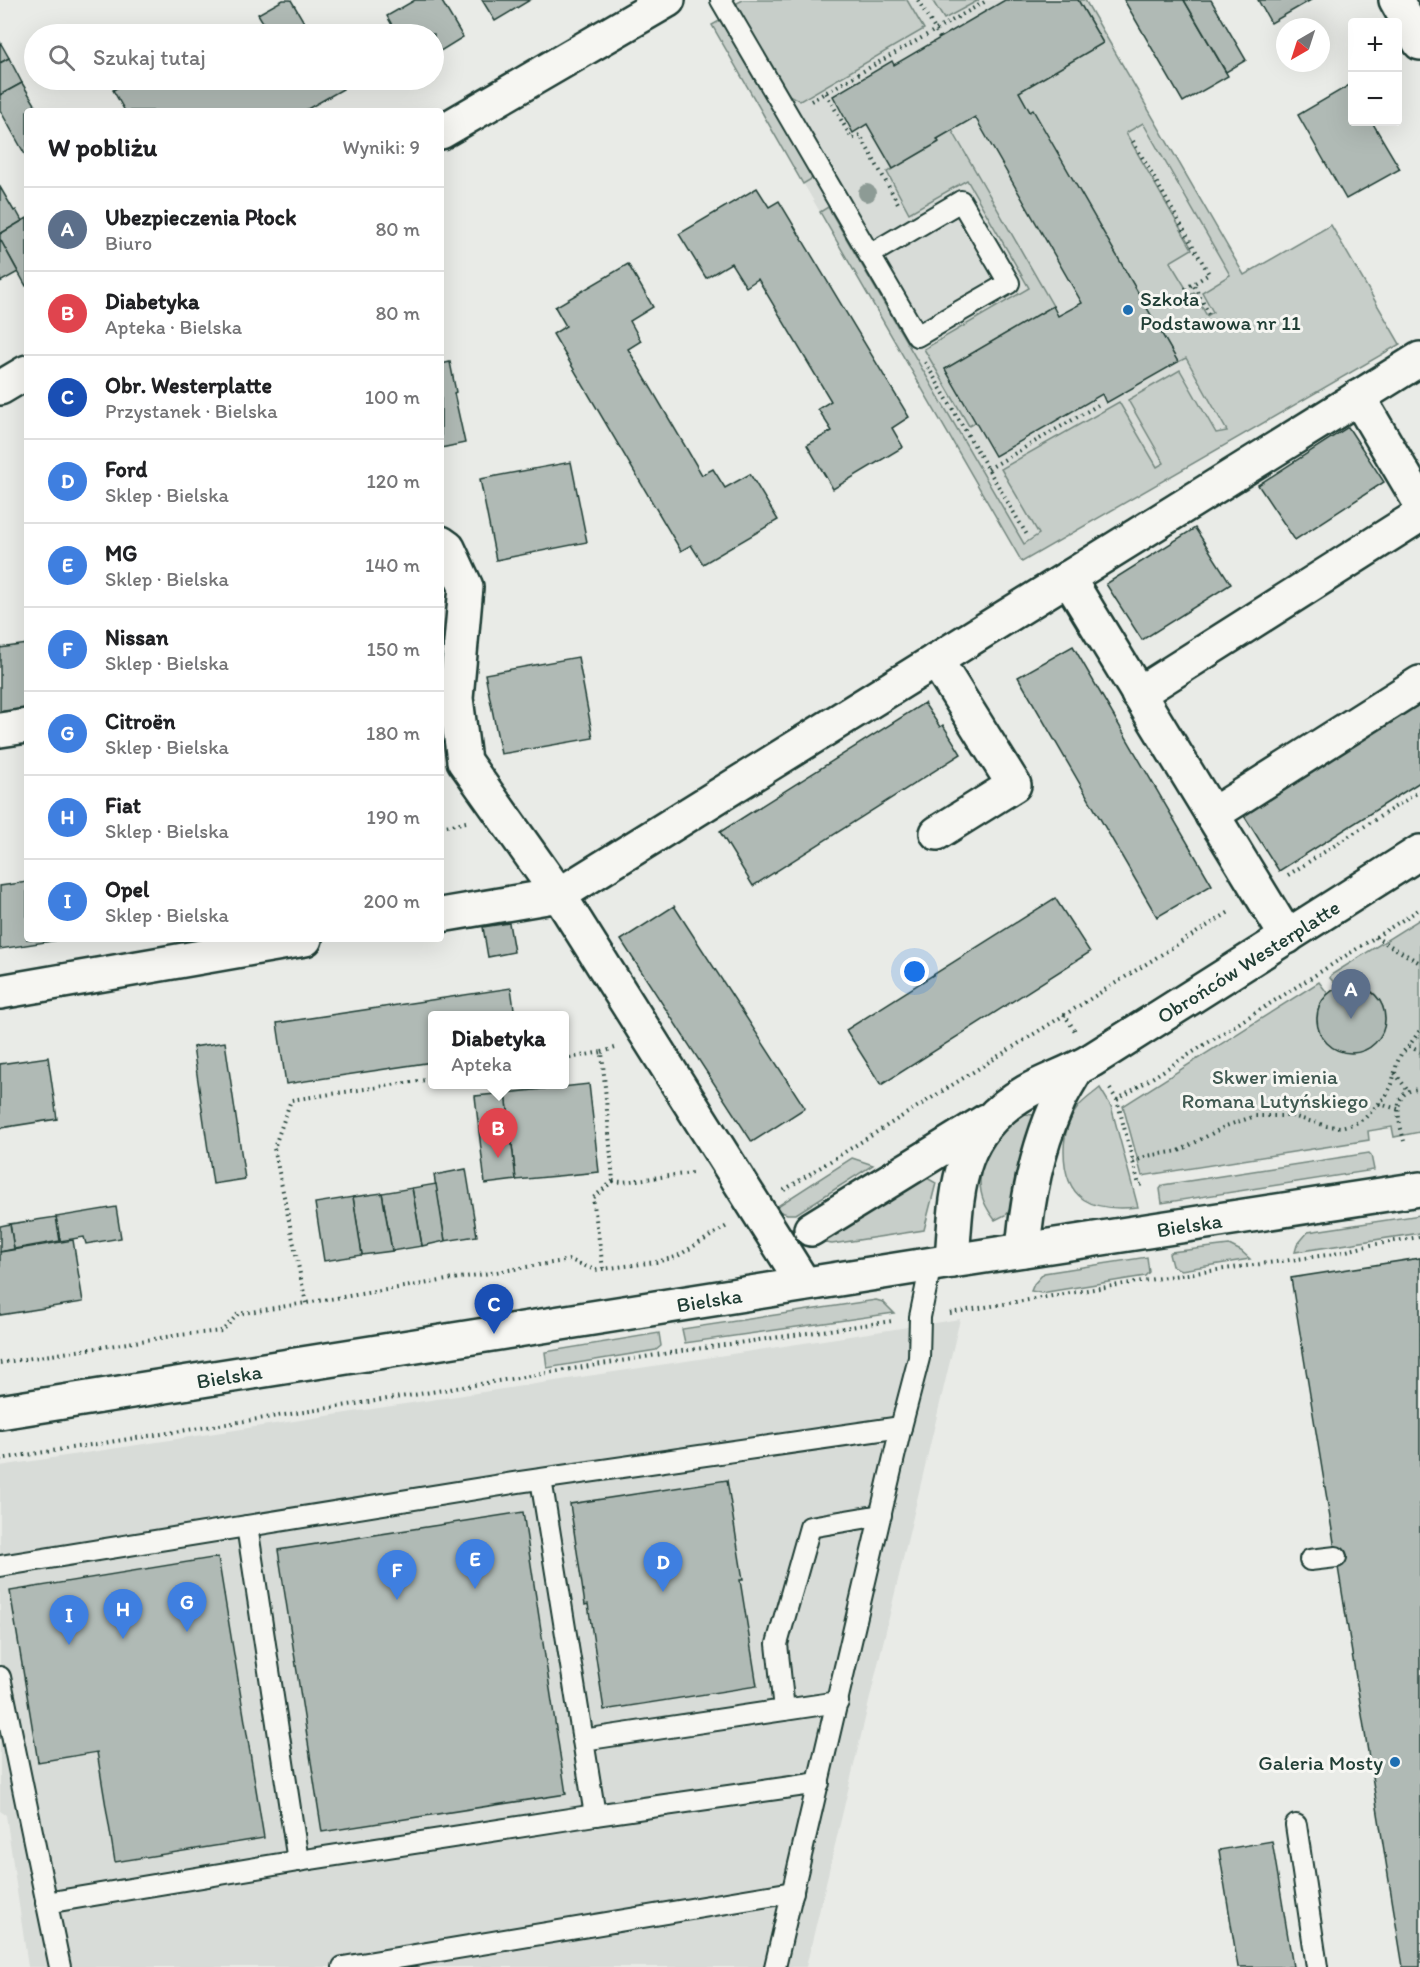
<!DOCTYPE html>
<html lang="pl">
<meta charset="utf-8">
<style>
:root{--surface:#fff;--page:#f2f2f2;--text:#202124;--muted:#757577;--line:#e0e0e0;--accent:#1f6fb2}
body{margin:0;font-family:Itim,sans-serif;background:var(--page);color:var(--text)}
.controls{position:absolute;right:18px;top:18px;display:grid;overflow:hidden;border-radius:6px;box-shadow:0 6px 24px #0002}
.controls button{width:54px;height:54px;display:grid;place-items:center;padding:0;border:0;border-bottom:2px solid var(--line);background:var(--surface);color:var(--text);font:30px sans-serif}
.compass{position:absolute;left:1276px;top:18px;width:54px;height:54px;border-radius:50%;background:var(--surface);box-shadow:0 6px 24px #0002;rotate:219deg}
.you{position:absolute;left:915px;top:972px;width:21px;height:21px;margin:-15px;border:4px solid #fff;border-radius:50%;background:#1a73e8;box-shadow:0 0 0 9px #1a73e833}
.badge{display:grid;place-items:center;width:39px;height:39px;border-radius:50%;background:var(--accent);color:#fff;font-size:20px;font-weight:700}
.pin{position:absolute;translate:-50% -50px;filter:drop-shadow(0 2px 3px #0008)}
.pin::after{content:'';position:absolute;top:32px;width:21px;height:18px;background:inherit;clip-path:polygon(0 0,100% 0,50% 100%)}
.popup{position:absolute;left:428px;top:1011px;width:141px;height:78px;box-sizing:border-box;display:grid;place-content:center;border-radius:6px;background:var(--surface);filter:drop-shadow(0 2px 4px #0005);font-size:20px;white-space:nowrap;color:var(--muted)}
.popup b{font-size:22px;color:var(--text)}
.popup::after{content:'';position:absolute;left:50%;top:100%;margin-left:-12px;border:12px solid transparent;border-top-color:var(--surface)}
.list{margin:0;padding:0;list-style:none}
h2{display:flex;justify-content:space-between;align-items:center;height:78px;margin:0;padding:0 24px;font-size:26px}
h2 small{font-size:20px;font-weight:400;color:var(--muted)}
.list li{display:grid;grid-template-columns:39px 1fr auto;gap:18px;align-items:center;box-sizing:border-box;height:84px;padding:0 24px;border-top:2px solid var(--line)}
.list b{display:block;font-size:22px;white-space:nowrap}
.list p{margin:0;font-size:20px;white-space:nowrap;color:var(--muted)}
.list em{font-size:20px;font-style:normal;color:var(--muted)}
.icon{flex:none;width:33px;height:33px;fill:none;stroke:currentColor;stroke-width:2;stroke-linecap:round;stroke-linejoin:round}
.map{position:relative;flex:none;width:1420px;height:1967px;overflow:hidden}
.search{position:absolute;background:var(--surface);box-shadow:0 6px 24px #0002;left:24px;top:24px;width:420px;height:66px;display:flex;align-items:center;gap:15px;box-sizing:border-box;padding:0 21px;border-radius:33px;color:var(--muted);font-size:22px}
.panel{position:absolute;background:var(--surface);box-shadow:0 6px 24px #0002;left:24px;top:108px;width:420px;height:834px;border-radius:6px}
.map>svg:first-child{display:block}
</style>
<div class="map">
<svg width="1420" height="1967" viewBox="0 0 1420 1967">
<rect width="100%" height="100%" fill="#e9ebe7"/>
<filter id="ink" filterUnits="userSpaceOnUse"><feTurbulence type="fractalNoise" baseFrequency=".0167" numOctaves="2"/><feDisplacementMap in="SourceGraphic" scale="12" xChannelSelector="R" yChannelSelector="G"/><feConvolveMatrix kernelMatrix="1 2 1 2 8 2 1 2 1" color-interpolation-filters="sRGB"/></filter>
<g filter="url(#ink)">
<g fill="#d8dcd8">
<path d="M756 0H1085L1244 275 1331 225 1400 344 1022 562 712 25Z"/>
<path d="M960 1319 806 1967H28L6 1815 0 1811V1466Z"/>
</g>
<g fill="#c7cec9" stroke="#73867e" stroke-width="1.5" fill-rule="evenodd">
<path d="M743 0H907L924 29 800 101 789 95 738 10 737 3Z"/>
<path d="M932 0H979L944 19Z"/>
<path d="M1078 0H1085L1244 275 1331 225 1400 344 1022 562 820 212 828 207 1024 544 1039 534 1001 469 1119 402 1157 467 1164 463 1128 400 1180 370 1216 433 1227 431 1186 358 1178 362 1033 111 1030 112 1019 92 1103 43ZM1143 123 1230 275 1202 292 1213 312 1207 316 1194 293 1190 295 1170 262 1192 249 1126 133Z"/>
<path d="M721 20 813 178 803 184 712 25Z"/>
<path d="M952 130 1053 306 945 369 976 422 969 426 924 349 1029 288 967 180 909 213 887 172 938 143 937 139Z"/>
<path d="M1420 919V1132L1394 1137 1392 1127 1368 1131 1369 1140 1142 1176 1123 1106 1319 982 1328 994C1291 1033 1357 1078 1380 1035 1385 1027 1386 1017 1383 1008 1377 988 1356 981 1338 987L1330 978 1331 975Z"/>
<path d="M1100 1088 1111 1106 1138 1207C1092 1212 1064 1201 1064 1150 1064 1135 1069 1118 1079 1106 1085 1099 1093 1094 1100 1088Z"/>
<path d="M1025 1114 1033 1115 1035 1120 1015 1200 1007 1214 995 1220C986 1208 980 1197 980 1181 981 1157 1002 1121 1025 1114Z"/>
<path d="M1369 1153 1371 1155 1374 1170 1162 1203 1160 1189 1163 1185Z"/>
<path d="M852 1158 873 1165 796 1214H787L773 1209Z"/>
<path d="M927 1178 936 1183 924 1230 832 1244 826 1243V1240Z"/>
<path d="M1420 1215V1233L1295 1252 1297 1245 1308 1232Z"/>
<path d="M1229 1245 1241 1251 1250 1259 1181 1270 1172 1266 1169 1254 1171 1252Z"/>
<path d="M1147 1257 1149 1272 1145 1276 1041 1293 1031 1291 1034 1284 1044 1273Z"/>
<path d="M876 1300 883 1302 894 1313 685 1343 682 1329Z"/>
<path d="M659 1333 661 1346 656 1350 547 1368 545 1352Z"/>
</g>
<g fill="#b0bab5" stroke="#1f3d34" stroke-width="1.5">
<path d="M283 0H291L311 34H246L264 24 258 14Z"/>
<path d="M415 0H441L463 37 434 55V34H397L387 16Z"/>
<path d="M482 0H530L495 21Z"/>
<path d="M1005 0H1078L1103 43 1019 92 1030 112 1033 110 1178 362 1106 403 1102 394 995 456 945 369 1053 306 1058 316 1082 303 975 117 937 139 939 142 893 169 867 124 853 133 833 96 892 61 894 65Z"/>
<path d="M1124 0H1184L1228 76 1183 102Z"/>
<path d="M1184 0H1211L1246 60 1226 72Z"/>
<path d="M1258 0H1311L1271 23Z"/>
<path d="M0 42 9 58 0 63Z"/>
<path d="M9 58 22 83 0 95V63Z"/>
<path d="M132 80H337L343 89 304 111H125L113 90Z"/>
<path d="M22 83 39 111H27V158L0 110V95Z"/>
<path d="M1351 84 1352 87V122H1372L1400 169 1346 199 1298 115Z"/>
<path d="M0 187 14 211 16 210 22 221 0 234Z"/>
<path d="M757 188 769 207 779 201 909 417 892 428 903 447 833 489 807 445 832 431 818 409 831 401 758 279 746 287 731 263 706 278 679 234Z"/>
<path d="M27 218V285L26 286 0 239V234Z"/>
<path d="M0 239 18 272 0 282Z"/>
<path d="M628 264 653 307 630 321 641 341 628 349 702 475 713 469 725 488 750 474 778 520 703 564 691 545 681 551 553 334 566 326 555 307Z"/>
<path d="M450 362 456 392 454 393 465 443 441 448V364Z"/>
<path d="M1348 427 1384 482 1295 540 1258 485Z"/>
<path d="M571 462 587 542 496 560 480 479Z"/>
<path d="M1195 528 1231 584 1142 640 1106 584Z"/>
<path d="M27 644V708L0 712V648Z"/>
<path d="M1073 646 1212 885 1157 917 1018 677Z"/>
<path d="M578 657 593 738 501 754 485 674Z"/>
<path d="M1420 697V782L1279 871 1241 811Z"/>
<path d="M924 703 940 727 943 725 961 754 753 886 720 832Z"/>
<path d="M27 882V939H65L0 949V886Z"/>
<path d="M1055 898 1090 952 881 1085 846 1030Z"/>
<path d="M674 906 805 1108 752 1142 621 940Z"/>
<path d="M509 923 514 952 488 957 483 927Z"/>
<circle cx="1351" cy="1019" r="34"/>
<path d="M511 988 515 1016H432V1062L286 1084 277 1023Z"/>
<path d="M225 1042 245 1179 213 1184 193 1047Z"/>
<path d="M48 1057 57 1119 0 1128V1064Z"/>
<path d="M589 1084 599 1172 516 1180 506 1093Z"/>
<path d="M506 1093 516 1180 485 1184 475 1096Z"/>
<path d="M466 1169 477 1236 445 1241 434 1175Z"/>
<path d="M436 1184 445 1241 422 1246 412 1188Z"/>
<path d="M412 1188 422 1246 392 1251 382 1193Z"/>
<path d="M382 1193 392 1251 362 1255 353 1197Z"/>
<path d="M353 1197 362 1255 324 1261 315 1203Z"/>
<path d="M116 1207 121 1238 86 1244 84 1237 60 1241 56 1217Z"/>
<path d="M56 1217 60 1241 14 1249 10 1224Z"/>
<path d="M10 1224 14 1249 0 1252V1226Z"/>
<path d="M73 1240 83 1302 0 1315V1252Z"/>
<path d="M1420 1258V1967H1403L1291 1278Z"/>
<path d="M727 1480 743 1580H740L757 1686 604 1710 588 1604 585 1605 570 1504Z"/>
<path d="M523 1512 566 1794 322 1832 278 1550Z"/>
<path d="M218 1557 264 1838 115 1862 97 1752 38 1762 10 1591Z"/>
<path d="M1272 1841 1293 1967H1238L1219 1850Z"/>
</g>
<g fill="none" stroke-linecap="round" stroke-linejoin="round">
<g stroke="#1f3d34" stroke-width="24">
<g id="lane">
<path d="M721 0 917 336 1009 283 961 201 869 255"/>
<path d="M541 1479 595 1815 819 1783"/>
<path d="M247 1526 298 1861"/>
<path d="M1310 1560 1336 1557"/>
<path d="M0 1566 519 1482 901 1427"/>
<path d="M0 1677 60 1967"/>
<path d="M784 1710 777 1644 810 1527 881 1515"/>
<path d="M583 1740 838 1702"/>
<path d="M1296 1825 1317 1967"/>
<path d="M46 1903 298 1861 595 1815"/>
<path d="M343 1967 793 1892"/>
<path d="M775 1967 901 1427 919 1358 920 1317 931 1264"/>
</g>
</g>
<g stroke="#1f3d34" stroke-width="38">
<g id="street">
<path d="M441 132 668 0"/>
<path d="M0 388 27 372"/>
<path d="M1358 397 1420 502"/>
<path d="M441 543 448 548 466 587 456 698 464 761 559 895 1420 359"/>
<path d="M1068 578 1287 937"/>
<path d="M936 660 1014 785 937 833"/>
<path d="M1138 694 1420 515"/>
<path d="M0 730 27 726"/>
<path d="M1212 815 1420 683"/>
<path d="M441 915 559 895 804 1284"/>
<path d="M0 992 305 939"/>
<path d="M811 1229 986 1121"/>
<path d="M1023 1250C1027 1200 1036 1153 1056 1107 1061 1094 1069 1082 1076 1070"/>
<path id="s1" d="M952 1261C957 1189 956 1132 1026 1092 1047 1080 1071 1073 1092 1060L1420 852"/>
</g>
</g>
<g stroke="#1f3d34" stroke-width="38">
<g id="secondary">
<path d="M1396 0 1420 43"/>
<path id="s2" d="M0 1412 952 1261 1420 1189"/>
</g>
</g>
<g stroke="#1f3d34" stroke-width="4" stroke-dasharray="1.5 4.5" stroke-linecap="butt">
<path d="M918 0 940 38"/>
<path d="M826 93 852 139 860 135 899 205"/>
<path d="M811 101 988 0"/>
<path d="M1133 141 1209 274 1193 284"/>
<path d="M1185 289 1193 284 1209 314"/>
<path d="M925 362 1027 535"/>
<path d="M988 469 1098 405"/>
<path d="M441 827 466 822"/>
<path d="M1288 875 1420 791"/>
<path d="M1375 937 1420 963"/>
<path d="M1064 1014 1075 1031"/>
<path d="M1409 1046 1420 1052"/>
<path d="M602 1052 615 1048"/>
<path d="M564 1059 602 1052 613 1181 593 1198 603 1268"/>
<path d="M1395 1073 1408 1091"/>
<path d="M1110 1089 1117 1100 1139 1185 1146 1184"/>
<path d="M1117 1100 1420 909"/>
<path d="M1379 1104 1398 1109"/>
<path d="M1404 1141C1399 1121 1389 1090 1420 1089"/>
<path d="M1133 1162 1147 1156 1179 1151 1226 1126 1255 1116H1292L1327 1126 1340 1127 1354 1124 1365 1118 1386 1096 1392 1084 1397 1063 1401 1054 1409 1046 1420 1030"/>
<path d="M613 1181 622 1182 692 1173"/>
<path d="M784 1190 1231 911"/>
<path d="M306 1303 274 1148 291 1100 432 1079"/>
<path d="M950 1313 1166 1277 1334 1254 1371 1245 1420 1237"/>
<path d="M0 1363 179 1335 222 1331 238 1314 570 1260 595 1270 656 1262 676 1257 727 1226"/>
<path d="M0 1459 407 1396 675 1352 892 1321"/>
</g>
<use href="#lane" stroke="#f6f6f2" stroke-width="20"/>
<use href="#street" stroke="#f6f6f2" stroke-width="33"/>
<use href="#secondary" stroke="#f6f6f2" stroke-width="33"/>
</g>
<circle fill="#8d9b95" cx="867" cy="193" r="9"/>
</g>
<g fill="#1f6fb2" stroke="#f6f6f2" stroke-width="2">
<circle cx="1128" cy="310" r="6"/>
<circle cx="1395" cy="1762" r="6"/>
</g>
<g text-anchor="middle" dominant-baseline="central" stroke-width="6" stroke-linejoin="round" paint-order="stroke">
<g font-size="21" fill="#1f3d34" stroke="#f6f6f2" text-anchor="start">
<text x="1140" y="298">Szkoła<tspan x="1140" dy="24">Podstawowa nr 11</tspan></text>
<text x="1383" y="1762" text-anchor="end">Galeria Mosty</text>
</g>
<g font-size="21" fill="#1f3d34" stroke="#f6f6f2">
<text stroke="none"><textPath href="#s1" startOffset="453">Obrońców Westerplatte</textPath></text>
<text stroke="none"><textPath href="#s2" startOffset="1204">Bielska</textPath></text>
<text stroke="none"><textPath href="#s2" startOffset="718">Bielska</textPath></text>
<text stroke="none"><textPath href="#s2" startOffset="232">Bielska</textPath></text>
</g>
<g font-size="21" fill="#415a52" stroke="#f6f6f2">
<text x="1275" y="1076">Skwer imienia<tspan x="1275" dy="24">Romana Lutyńskiego</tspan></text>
</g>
</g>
</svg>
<div class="controls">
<button>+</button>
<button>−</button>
</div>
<svg class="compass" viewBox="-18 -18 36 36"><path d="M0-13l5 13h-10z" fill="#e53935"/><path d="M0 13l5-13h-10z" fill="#757577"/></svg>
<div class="you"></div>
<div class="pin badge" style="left:1351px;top:1019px;background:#5c6f8a">A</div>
<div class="pin badge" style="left:498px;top:1158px;background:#e0444e">B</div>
<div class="popup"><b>Diabetyka</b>Apteka</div>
<div class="pin badge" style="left:494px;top:1334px;background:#1a4fb4">C</div>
<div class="pin badge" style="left:663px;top:1592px;background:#3f7fe0">D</div>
<div class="pin badge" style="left:475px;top:1589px;background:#3f7fe0">E</div>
<div class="pin badge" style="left:397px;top:1600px;background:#3f7fe0">F</div>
<div class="pin badge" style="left:187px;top:1632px;background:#3f7fe0">G</div>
<div class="pin badge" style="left:123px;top:1639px;background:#3f7fe0">H</div>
<div class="pin badge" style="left:69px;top:1645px;background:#3f7fe0">I</div>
<div class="search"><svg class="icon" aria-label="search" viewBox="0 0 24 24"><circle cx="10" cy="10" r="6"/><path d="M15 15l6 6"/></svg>Szukaj tutaj</div>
<section class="panel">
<h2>W pobliżu<small>Wyniki: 9</small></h2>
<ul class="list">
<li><span class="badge" style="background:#5c6f8a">A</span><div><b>Ubezpieczenia Płock</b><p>Biuro</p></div><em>80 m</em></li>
<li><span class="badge" style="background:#e0444e">B</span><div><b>Diabetyka</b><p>Apteka · Bielska</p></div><em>80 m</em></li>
<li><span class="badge" style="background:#1a4fb4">C</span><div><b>Obr. Westerplatte</b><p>Przystanek · Bielska</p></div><em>100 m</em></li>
<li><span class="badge" style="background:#3f7fe0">D</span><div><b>Ford</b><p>Sklep · Bielska</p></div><em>120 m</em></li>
<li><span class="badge" style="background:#3f7fe0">E</span><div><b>MG</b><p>Sklep · Bielska</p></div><em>140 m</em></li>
<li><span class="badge" style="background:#3f7fe0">F</span><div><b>Nissan</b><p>Sklep · Bielska</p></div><em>150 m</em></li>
<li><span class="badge" style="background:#3f7fe0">G</span><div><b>Citroën</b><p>Sklep · Bielska</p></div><em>180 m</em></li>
<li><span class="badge" style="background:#3f7fe0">H</span><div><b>Fiat</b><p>Sklep · Bielska</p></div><em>190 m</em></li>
<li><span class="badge" style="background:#3f7fe0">I</span><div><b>Opel</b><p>Sklep · Bielska</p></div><em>200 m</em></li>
</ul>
</section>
</div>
